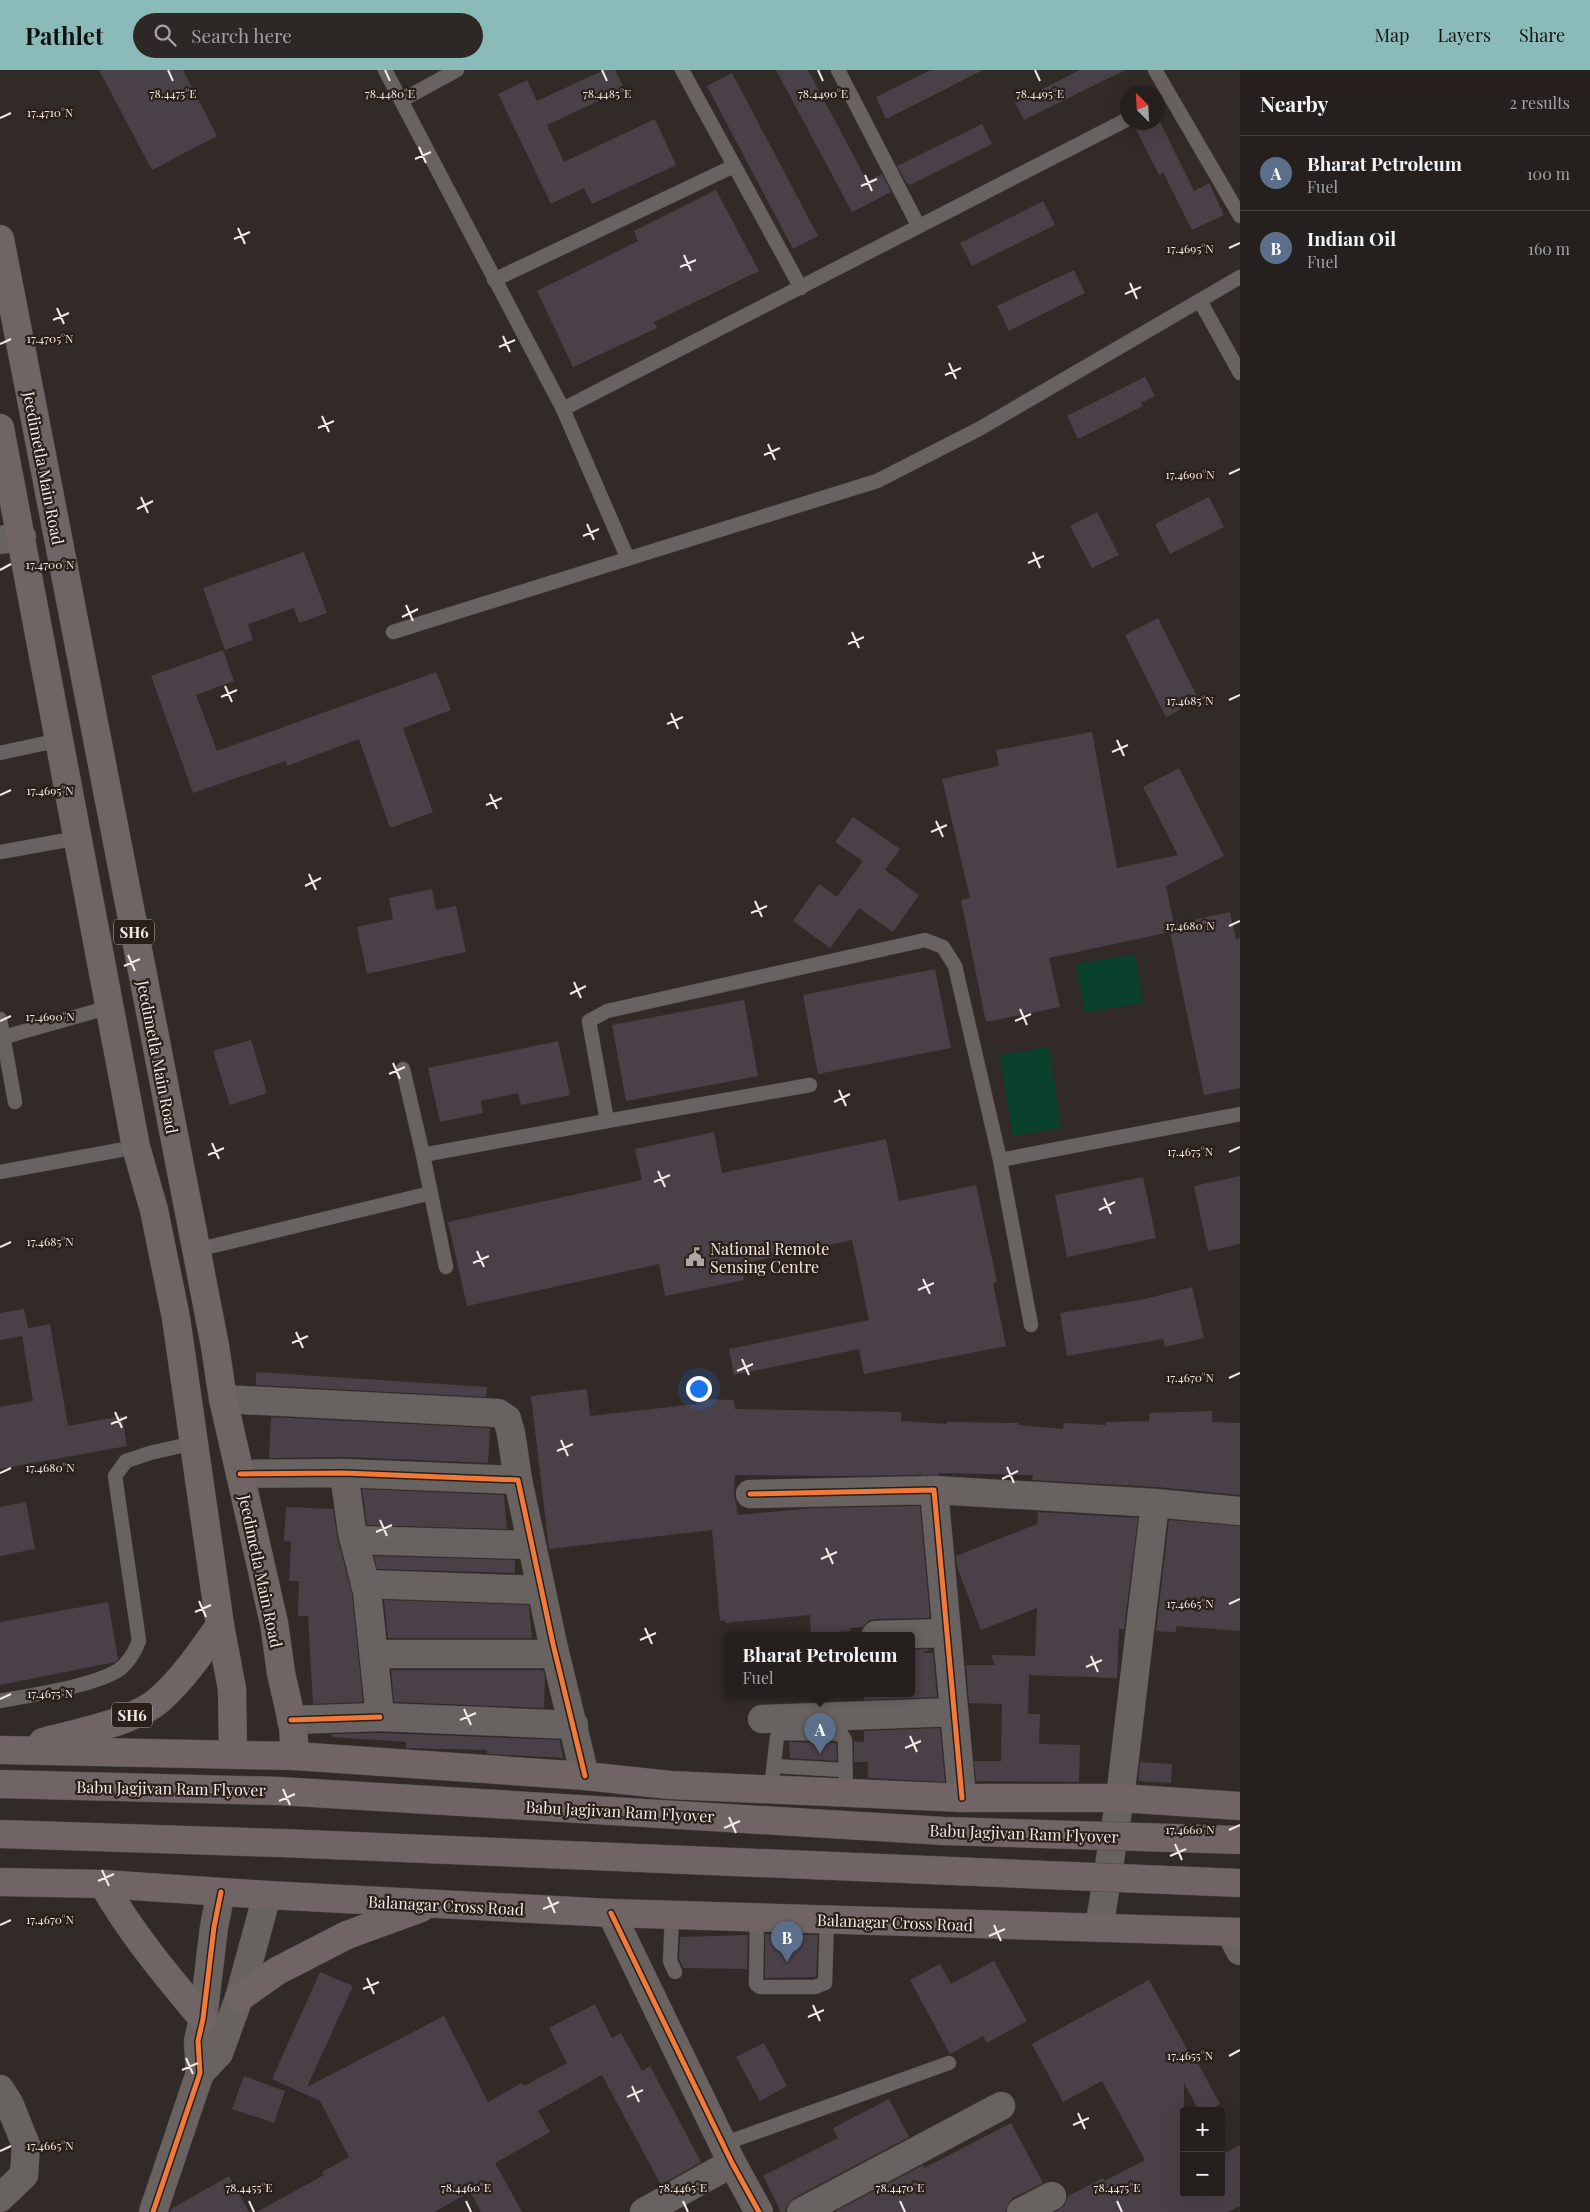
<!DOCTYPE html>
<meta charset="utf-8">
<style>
:root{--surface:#25201d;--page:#2d2826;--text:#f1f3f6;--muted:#a3a3a4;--line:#423e3b;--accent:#8bbbb9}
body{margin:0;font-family:"Playfair Display",serif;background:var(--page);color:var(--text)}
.controls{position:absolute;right:15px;bottom:15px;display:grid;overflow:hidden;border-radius:5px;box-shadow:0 5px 20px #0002}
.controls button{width:45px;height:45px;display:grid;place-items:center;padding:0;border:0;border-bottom:1px solid var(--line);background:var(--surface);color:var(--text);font:25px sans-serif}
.compass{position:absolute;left:1120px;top:15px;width:45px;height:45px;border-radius:50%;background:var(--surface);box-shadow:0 5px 20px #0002;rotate:336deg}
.you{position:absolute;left:698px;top:1318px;width:18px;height:18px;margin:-12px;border:4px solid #fff;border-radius:50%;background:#1a73e8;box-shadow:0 0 0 8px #1a73e833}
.badge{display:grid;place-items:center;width:32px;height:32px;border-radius:50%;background:var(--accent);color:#fff;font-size:16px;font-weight:700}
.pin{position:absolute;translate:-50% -41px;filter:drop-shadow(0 1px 2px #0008)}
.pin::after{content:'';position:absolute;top:26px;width:18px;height:15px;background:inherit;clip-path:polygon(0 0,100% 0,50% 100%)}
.popup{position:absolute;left:725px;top:1562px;width:190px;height:65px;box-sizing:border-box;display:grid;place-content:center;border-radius:5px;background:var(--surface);filter:drop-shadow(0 1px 4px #0005);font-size:16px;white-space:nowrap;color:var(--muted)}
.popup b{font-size:19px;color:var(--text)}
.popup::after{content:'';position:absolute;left:50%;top:100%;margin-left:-10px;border:10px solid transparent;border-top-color:var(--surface)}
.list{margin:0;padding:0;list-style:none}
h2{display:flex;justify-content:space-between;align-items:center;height:65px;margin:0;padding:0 20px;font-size:21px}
h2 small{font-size:16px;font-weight:400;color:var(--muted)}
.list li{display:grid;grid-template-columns:32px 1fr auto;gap:15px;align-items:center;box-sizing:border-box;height:75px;padding:0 20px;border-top:1px solid var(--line)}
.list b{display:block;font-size:19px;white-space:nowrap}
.list p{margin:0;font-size:16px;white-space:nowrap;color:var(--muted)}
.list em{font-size:16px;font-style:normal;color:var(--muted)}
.icon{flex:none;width:28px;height:28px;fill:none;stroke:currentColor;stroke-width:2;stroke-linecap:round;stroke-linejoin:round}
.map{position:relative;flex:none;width:1240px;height:2142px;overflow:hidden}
header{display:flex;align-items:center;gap:30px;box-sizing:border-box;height:70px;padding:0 25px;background:var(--accent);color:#111}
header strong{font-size:24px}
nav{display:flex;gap:28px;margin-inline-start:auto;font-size:18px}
.search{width:350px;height:45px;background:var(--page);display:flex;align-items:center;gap:12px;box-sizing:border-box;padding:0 18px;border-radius:28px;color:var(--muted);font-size:19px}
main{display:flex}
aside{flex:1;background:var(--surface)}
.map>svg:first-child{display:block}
</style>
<header>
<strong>Pathlet</strong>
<div class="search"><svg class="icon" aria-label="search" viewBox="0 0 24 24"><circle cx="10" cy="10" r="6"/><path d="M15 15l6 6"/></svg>Search here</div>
<nav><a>Map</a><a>Layers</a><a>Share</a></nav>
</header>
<main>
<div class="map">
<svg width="1240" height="2142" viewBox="0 0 1240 2142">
<rect width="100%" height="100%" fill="#312a27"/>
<g fill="#0a412d">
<path d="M1135 884 1143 933 1084 942 1076 894Z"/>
<path d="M1049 977 1061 1058 1013 1066 999 985Z"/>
</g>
<g fill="#4a4148">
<path d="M99 0H183L217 66 152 100Z"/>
<path d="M604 0H615L624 19 547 55 564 92 655 49 676 95 592 134 584 118 551 134 498 24 527 10 537 31Z"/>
<path d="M776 0H808L867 111 882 104 891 122 852 142Z"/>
<path d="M931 0H983L886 49 876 27Z"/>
<path d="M1080 0H1125L1024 50 1015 33Z"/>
<path d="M732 3 818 166 793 179 707 16Z"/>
<path d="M1136 52H1160L1194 121 1209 113 1224 145 1192 160 1163 102 1159 105 1134 55Z"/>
<path d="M982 54 992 74 910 115 909 113 907 114 897 96Z"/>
<path d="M716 120 759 201 654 252 657 258 573 297 537 221 638 171 634 161Z"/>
<path d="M1043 131 1055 155 972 196 960 173Z"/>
<path d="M1074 200 1085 223 1009 261 997 236Z"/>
<path d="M1145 307 1155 326 1141 333 1143 336 1078 369 1067 346Z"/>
<path d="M1209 427 1224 457 1170 484 1155 454Z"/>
<path d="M1097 442 1119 485 1092 498 1070 456Z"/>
<path d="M304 482 327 543 299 553 294 538 248 554 253 570 225 580 203 518Z"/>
<path d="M1158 548 1199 630 1166 647 1125 565Z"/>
<path d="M223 580 234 611 196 625 217 681 436 602 451 640 403 658 433 742 390 758 359 669 287 696 286 691 193 723 151 606Z"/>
<path d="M1092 662 1117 798 1178 785 1143 717 1179 698 1224 786 1166 816 1174 854 1230 842 1236 869 1240 868V1018L1204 1025 1170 862 1049 888 1060 937 986 952 961 830 970 828 942 709 999 696 996 680Z"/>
<path d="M853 747 900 779 885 800 919 825 893 862 859 838 830 878 793 851 819 814 837 827 863 791 835 772Z"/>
<path d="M432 819 436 840 456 836 466 882 367 904 357 857 393 849 389 828Z"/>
<path d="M935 899 951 978 818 1004 803 925Z"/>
<path d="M744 930 758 1006 626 1031 612 955Z"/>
<path d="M251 970 267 1023 230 1035 213 981Z"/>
<path d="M558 971 570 1025 521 1035 518 1023 481 1031 483 1043 440 1052 428 998Z"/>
<path d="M714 1062 722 1103 886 1069 899 1131 976 1115 997 1212 993 1213 1006 1276 864 1304 859 1279 734 1305 729 1279 869 1250 852 1170 741 1194 744 1210 665 1226 659 1194 467 1236 448 1152 642 1110 635 1079Z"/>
<path d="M1240 1106V1174L1208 1181 1194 1116Z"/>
<path d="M1143 1107 1156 1168 1067 1187 1055 1125Z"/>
<path d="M1192 1217 1204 1268 1165 1277 1163 1269 1067 1286 1060 1243 1145 1229Z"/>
<path d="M24 1239 28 1258 50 1254 68 1356 122 1346 127 1376 0 1399V1337L33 1331 22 1266 0 1270V1243Z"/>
<path d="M256 1302 487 1317 486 1327 256 1315Z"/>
<path d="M587 1319 590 1346 697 1334V1329L734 1330 735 1339 901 1342V1351L947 1354V1352L1018 1353V1355L1063 1359 1064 1353 1106 1355V1352L1149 1351V1343L1212 1341V1352L1240 1353V1425L1156 1417 1032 1410 1033 1405 939 1403V1405H921L920 1402 919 1405 842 1406 735 1405 734 1425 738 1445 813 1438 920 1436 930 1548 876 1549 868 1551 863 1557 850 1558 851 1561 811 1564 810 1545 725 1553V1550L720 1551 712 1460 549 1479 531 1326Z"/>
<path d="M271 1347 490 1358 488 1393 345 1387 269 1388Z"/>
<path d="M362 1419 504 1425 507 1459 367 1455Z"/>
<path d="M26 1432 35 1479 0 1486V1437Z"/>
<path d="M286 1437 333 1439 337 1466 352 1524 363 1632 313 1634 308 1546H298L299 1511H289L291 1471H284Z"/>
<path d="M1038 1442 1138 1448 1124 1559H1119L1117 1608 1029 1605 1028 1644H1040L1039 1674 1080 1675 1079 1712 976 1711 974 1691H1001L1002 1634 969 1633 966 1595H995L991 1585 1035 1586 1037 1538 981 1560 957 1497 956 1486 1037 1454Z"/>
<path d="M1169 1450 1240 1456V1561L1176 1556V1562L1156 1561Z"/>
<path d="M374 1486 515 1490V1503L377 1499Z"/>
<path d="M384 1530 529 1535 532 1568H388Z"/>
<path d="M108 1532 118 1589 115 1592 0 1615V1552Z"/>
<path d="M931 1579 922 1583H933L937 1627 864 1630V1623H911V1580Z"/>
<path d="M391 1600H543L545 1607 544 1638 394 1632Z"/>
<path d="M940 1658 945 1712 868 1708V1692H854V1671L864 1672V1661Z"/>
<path d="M380 1663 560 1670 563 1688 487 1684V1680L406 1678V1672L332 1667V1664Z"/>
<path d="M789 1672 836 1673 837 1691 790 1688Z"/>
<path d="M1140 1692 1172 1694 1171 1713 1138 1711Z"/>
<path d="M765 1864 818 1865 816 1907 765 1908Z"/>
<path d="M748 1865 747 1899 683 1898 679 1889 680 1867Z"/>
<path d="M994 1891 1027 1951 987 1973 983 1966 950 1984 910 1910 940 1894 951 1914Z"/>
<path d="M320 1902 353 1916 307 2017 444 1946 488 2032 522 2013 524 2016 567 1993 549 1958 595 1934 612 1968 621 1963 642 2001 650 1996 701 2092 661 2115 602 2005 538 2041 550 2062 495 2093 522 2142H481L470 2122 434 2142H257L324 2105 322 2102 349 2087 320 2031 272 2009Z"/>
<path d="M1149 1910 1193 1990 1195 1988 1220 2034 1207 2041H1199L1184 2013V2123H1221V2085L1240 2075V2136L1227 2142H1055L1065 2135 1068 2126 1103 2108 1104 2111 1145 2090 1102 2011 1063 2032 1032 1974Z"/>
<path d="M764 1973 787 2016 760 2031 736 1987Z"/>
<path d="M244 2006 285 2021 274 2053 232 2039Z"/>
<path d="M889 2029 909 2067 794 2128 788 2134 785 2142H781L763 2106 838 2068 833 2058Z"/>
<path d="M1011 2053 1043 2113 1013 2128 1008 2134 1005 2142H834L923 2095 924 2098Z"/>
<path d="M229 2106 249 2142H170L171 2139Z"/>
</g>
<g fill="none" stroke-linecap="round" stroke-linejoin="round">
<g stroke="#4c4644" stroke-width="15">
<g id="lane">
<path d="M385 0 563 339 628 489"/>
<path d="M682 0 801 218"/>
<path d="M838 0 918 155"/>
<path d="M1155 0 1240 146"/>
<path d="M402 30 457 0"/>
<path d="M494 210 734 96"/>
<path d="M1200 231 1240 303"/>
<path d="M563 339 1128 49"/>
<path d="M393 562 877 411 979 359 1240 207"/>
<path d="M0 683 60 670"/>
<path d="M0 782 78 768"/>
<path d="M0 949 15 1032"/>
<path d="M4 967 110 937"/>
<path d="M403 999 423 1085"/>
<path d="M810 1015 607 1051 589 951 607 941 925 870 943 877 955 896 1000 1090"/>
<path d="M0 1102 136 1077"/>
<path d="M196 1180 431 1123"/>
<path d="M446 1197 423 1085 607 1051"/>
<path d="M1031 1255 1000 1090 1240 1044"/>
<path d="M0 1631C30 1625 96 1616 120 1599 129 1592 135 1581 139 1571L115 1406 126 1391 150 1383 194 1373"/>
<path d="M774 1696 844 1700"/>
<path d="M771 1719 777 1667 781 1663 841 1664 845 1670 846 1722"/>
<path d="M672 1845 670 1891 675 1902"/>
<path d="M757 1847 756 1914 760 1917H815L825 1913 827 1849"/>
<path d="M723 2074 949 1993"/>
</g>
</g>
<g stroke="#4c4644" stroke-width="29">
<g id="street">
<path d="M0 470 22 467"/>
<path d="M223 1329 498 1343 507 1349 511 1363 518 1410"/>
<path d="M344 1403 352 1462 367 1521 380 1647 574 1655"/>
<path d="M240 1404 344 1403 518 1410 553 1574 585 1706"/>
<path d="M934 1420 1155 1433 1240 1441"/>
<path d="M750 1424 934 1420 962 1728"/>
<path d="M354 1470 531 1475"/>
<path d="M365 1514 541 1520"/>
<path d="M876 1565 947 1563"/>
<path d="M374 1584H555"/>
<path d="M762 1649 954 1642"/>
<path d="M291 1650 380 1647"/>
<path d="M611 1843 732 2093 759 2142"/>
<path d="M1099 1858 1120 1728 1155 1433"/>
<path d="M1230 1862 1240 1881"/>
<path d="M0 2019 9 2033 26 2075 24 2105 0 2128"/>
<path d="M644 2142 732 2093"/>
<path d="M801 2142 1001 2036"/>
<path d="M1021 2142 1052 2126"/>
</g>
</g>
<g stroke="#4c4644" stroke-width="29">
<g id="secondary">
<path d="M200 2003 219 1983 239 1928 267 1825"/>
<path d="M153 2142 200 2003 198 1971 203 1949 214 1857 221 1822"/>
</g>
</g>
<g stroke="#4c4644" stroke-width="29">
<g id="primary">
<path d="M0 169 215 1276 223 1329 274 1553 281 1603 293 1656 295 1686"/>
<path d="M0 358 136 1077 154 1140 176 1248 220 1555 232 1619 233 1683"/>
<path d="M43 1672C76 1663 134 1652 159 1630 183 1609 202 1581 220 1555"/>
<path d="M0 1680 295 1686 585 1706 670 1715 962 1728H1120L1240 1736"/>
<path d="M0 1812 103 1814 267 1825 611 1843 1240 1862"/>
<path d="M103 1814C131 1863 167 1906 203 1949"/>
<path d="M239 1928 277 1901 347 1865 421 1838"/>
</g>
</g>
<use href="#lane" stroke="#686361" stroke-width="14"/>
<use href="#street" stroke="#686361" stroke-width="28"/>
<use href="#secondary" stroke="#686361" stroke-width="28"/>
<use href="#primary" stroke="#706564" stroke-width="28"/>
<g stroke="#4c4644" stroke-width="29" stroke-linecap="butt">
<g id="primary-bridge">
<path d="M0 1714 279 1721 944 1761 1240 1770"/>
<path d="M0 1764 281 1773 1240 1813"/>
</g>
</g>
<use href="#primary-bridge" stroke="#706564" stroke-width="28"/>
<g stroke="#2b1f19" stroke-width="8">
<g id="cycleway">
<path d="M240 1404 344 1403 518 1410 553 1574 585 1706"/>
<path d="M750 1424 934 1420 962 1728"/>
<path d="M291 1650 380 1647"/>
<path d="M611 1843 732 2093 759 2142"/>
<path d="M153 2142 200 2003 198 1971 203 1949 214 1857 221 1822"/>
</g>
</g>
<use href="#cycleway" stroke="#f17a3a" stroke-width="5"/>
</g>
<path fill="none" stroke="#f2eae6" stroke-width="2" d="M168 0 173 11M385 0 390 11M602 0 607 11M818 0 823 11M1035 0 1040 11M0 48 11 43M419 77 426 93M415 89 431 82M865 105 872 121M861 116 877 109M238 158 245 174M234 169 250 162M1229 178 1240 173M684 185 691 201M680 197 696 190M1130 213 1137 229M1125 224 1141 217M57 238 64 254M53 250 69 243M503 266 510 282M0 274 11 269M499 277 515 270M949 293 956 309M945 305 961 298M322 346 329 362M318 358 334 351M768 374 775 390M764 385 780 378M1229 404 1240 399M141 427 148 443M137 439 153 431M587 454 594 470M583 466 599 459M1033 482 1040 498M1028 493 1044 486M0 500 11 494M406 535 413 551M402 547 418 539M852 562 859 578M848 574 864 567M225 616 232 632M221 627 237 620M1229 630 1240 625M671 643 678 659M667 654 683 647M1117 670 1124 686M1112 682 1128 675M490 724 497 739M0 725 11 720M486 735 502 728M936 751 943 767M931 762 947 755M309 804 316 820M305 816 321 808M755 831 762 847M751 843 767 836M1229 856 1240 851M128 885 135 901M124 896 140 889M574 912 581 928M570 924 586 916M1020 939 1027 955M0 951 11 946M1015 951 1031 944M393 993 400 1009M389 1004 405 997M839 1020 846 1036M834 1032 850 1024M212 1073 219 1089M1229 1082 1240 1077M208 1085 224 1078M658 1101 665 1117M654 1112 670 1105M1104 1128 1111 1144M1099 1140 1115 1132M0 1177 11 1172M477 1181 484 1197M473 1193 489 1186M923 1209 930 1224M918 1220 934 1213M296 1262 303 1278M292 1273 308 1266M742 1289 749 1305M737 1301 753 1294M1229 1308 1240 1303M115 1342 122 1358M111 1354 127 1347M561 1370 568 1386M557 1381 573 1374M1007 1397 1014 1413M0 1403 11 1398M1002 1409 1018 1401M380 1450 387 1466M376 1462 392 1455M826 1478 833 1494M821 1489 837 1482M199 1531 206 1547M1229 1534 1240 1529M195 1542 211 1535M645 1558 652 1574M640 1570 656 1563M1091 1586 1098 1602M1086 1597 1102 1590M0 1629 11 1624M464 1639 471 1655M460 1650 476 1643M910 1666 917 1682M905 1678 921 1671M283 1719 290 1735M279 1731 295 1724M729 1747 736 1763M724 1758 740 1751M1229 1760 1240 1755M1175 1774 1182 1790M1170 1786 1186 1779M102 1800 109 1816M98 1811 114 1804M548 1827 555 1843M543 1839 559 1832M0 1855 11 1850M994 1855 1001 1871M989 1866 1005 1859M367 1908 374 1924M363 1919 379 1912M813 1935 820 1951M808 1947 824 1940M1229 1986 1240 1980M186 1988 193 2004M182 2000 198 1993M632 2016 639 2032M627 2027 643 2020M1078 2043 1085 2059M1073 2055 1089 2048M0 2081 11 2076M249 2131 254 2142M466 2131 471 2142M683 2131 688 2142M900 2131 905 2142M1117 2131 1122 2142"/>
<defs>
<g id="civic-bare" transform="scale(1.5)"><path d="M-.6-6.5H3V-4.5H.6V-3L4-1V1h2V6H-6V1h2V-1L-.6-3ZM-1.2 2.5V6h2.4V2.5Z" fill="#aea7a3" stroke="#2b1f19" stroke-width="2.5" paint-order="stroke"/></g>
</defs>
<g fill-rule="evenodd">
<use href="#civic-bare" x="695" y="1187"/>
</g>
<g text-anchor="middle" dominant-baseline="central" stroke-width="4.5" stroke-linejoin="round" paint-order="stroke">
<g fill="#2b1f19" stroke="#b6ada8" stroke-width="1">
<rect x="114" y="849.5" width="40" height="25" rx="4"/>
<rect x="112" y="1632.5" width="40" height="25" rx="4"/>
</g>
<g font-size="15" font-weight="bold" fill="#f2eae6">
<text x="134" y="862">SH6</text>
<text x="132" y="1645">SH6</text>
</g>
<g font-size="16" fill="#f2eae6" stroke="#2b1f19">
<text transform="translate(44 398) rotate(79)">Jeedimetla Main Road</text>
<text transform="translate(158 987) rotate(79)">Jeedimetla Main Road</text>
<text transform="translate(261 1501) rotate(78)">Jeedimetla Main Road</text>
<text transform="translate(171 1718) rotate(1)">Babu Jagjivan Ram Flyover</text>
<text transform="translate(620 1741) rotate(3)">Babu Jagjivan Ram Flyover</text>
<text transform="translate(1024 1763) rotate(2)">Babu Jagjivan Ram Flyover</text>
<text transform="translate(446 1835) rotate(3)">Balanagar Cross Road</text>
<text transform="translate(895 1852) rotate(2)">Balanagar Cross Road</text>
</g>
<g font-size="16" fill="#f2eae6" stroke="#2b1f19" text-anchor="start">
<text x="710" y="1178">National Remote<tspan x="710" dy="18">Sensing Centre</tspan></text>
</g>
</g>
<g font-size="12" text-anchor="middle" fill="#f2eae6" stroke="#2b1f19" stroke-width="4.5" stroke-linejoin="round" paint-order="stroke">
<text x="390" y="28">78.4480°E</text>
<text x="173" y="28">78.4475°E</text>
<text x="607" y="28">78.4485°E</text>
<text x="823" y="28">78.4490°E</text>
<text x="1040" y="28">78.4495°E</text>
<text x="50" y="47">17.4710°N</text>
<text x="1190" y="183">17.4695°N</text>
<text x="50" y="273">17.4705°N</text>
<text x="1190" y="409">17.4690°N</text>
<text x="50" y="499">17.4700°N</text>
<text x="1190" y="635">17.4685°N</text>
<text x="50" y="725">17.4695°N</text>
<text x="1190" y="860">17.4680°N</text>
<text x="50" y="951">17.4690°N</text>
<text x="1190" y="1086">17.4675°N</text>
<text x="50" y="1176">17.4685°N</text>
<text x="1190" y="1312">17.4670°N</text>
<text x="50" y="1402">17.4680°N</text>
<text x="1190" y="1538">17.4665°N</text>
<text x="50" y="1628">17.4675°N</text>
<text x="1190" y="1764">17.4660°N</text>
<text x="50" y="1854">17.4670°N</text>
<text x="1190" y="1990">17.4655°N</text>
<text x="50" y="2080">17.4665°N</text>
<text x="249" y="2122">78.4455°E</text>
<text x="466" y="2122">78.4460°E</text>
<text x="683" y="2122">78.4465°E</text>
<text x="900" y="2122">78.4470°E</text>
<text x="1117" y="2122">78.4475°E</text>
</g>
</svg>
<div class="controls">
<button>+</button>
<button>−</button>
</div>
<svg class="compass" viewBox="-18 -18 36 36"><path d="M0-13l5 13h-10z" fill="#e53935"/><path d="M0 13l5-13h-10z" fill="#a3a3a4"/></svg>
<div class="you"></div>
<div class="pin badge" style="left:820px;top:1684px;background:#5c6f8a">A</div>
<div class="popup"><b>Bharat Petroleum</b>Fuel</div>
<div class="pin badge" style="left:787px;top:1892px;background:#5c6f8a">B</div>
</div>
<aside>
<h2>Nearby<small>2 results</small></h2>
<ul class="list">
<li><span class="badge" style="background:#5c6f8a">A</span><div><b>Bharat Petroleum</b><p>Fuel</p></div><em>100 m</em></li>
<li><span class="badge" style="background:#5c6f8a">B</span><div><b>Indian Oil</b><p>Fuel</p></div><em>160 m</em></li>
</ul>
</aside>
</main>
